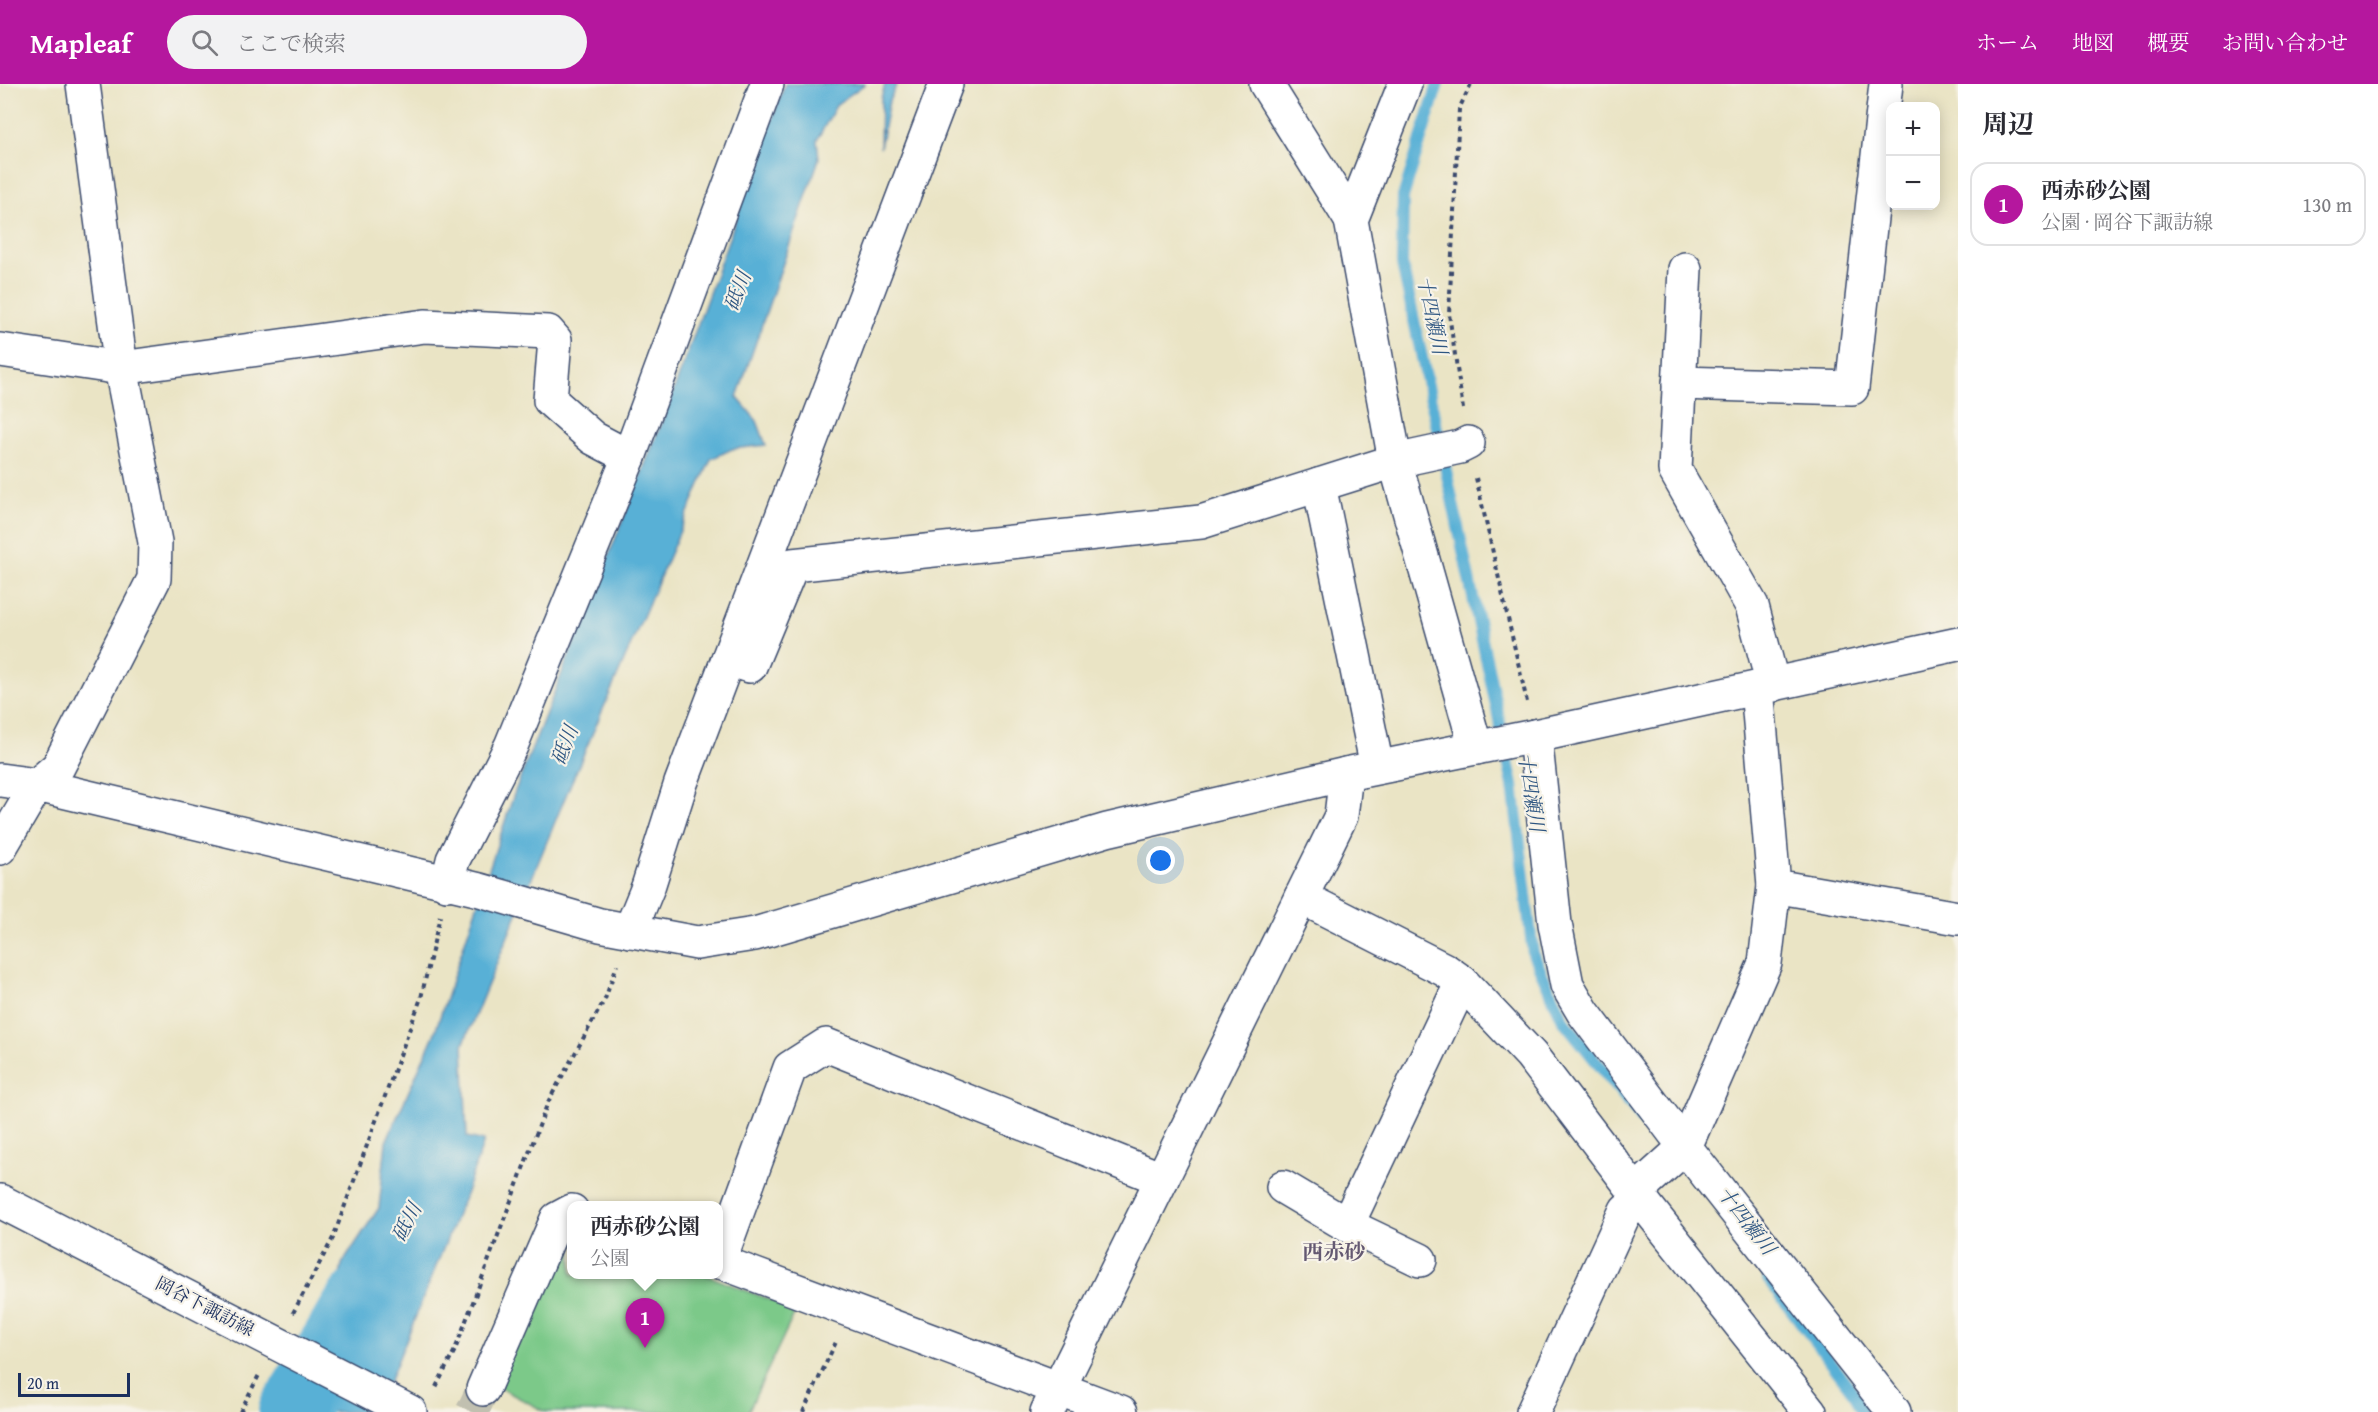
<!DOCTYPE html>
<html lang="ja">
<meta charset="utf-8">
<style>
:root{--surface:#fff;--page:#f2f2f3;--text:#2b2b33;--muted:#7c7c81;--line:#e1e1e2;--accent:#b5179e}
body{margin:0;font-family:"Gentium Book Plus","Noto Serif JP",serif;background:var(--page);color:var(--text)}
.controls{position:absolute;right:18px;top:18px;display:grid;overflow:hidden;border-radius:12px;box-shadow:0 3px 15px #0003}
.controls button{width:54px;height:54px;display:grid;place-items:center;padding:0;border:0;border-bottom:2px solid var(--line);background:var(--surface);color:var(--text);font:30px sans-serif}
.scale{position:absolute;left:18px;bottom:15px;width:112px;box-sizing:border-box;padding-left:6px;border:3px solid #1b2f5e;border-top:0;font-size:16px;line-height:21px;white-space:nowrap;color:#1b2f5e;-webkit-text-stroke:4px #f7f3e8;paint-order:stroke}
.you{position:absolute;left:1161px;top:777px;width:21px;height:21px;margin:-15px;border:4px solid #fff;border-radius:50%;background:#1a73e8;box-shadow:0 0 0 9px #1a73e833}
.badge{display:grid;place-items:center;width:39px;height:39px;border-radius:50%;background:var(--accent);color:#fff;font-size:20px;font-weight:700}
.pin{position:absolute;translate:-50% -50px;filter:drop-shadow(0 2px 3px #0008)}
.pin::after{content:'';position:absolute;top:32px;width:21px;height:18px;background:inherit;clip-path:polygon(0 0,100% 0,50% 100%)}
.popup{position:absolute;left:567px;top:1117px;width:156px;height:78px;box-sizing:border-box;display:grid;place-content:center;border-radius:12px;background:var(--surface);filter:drop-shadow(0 2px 4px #0005);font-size:20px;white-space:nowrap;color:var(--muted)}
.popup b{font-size:22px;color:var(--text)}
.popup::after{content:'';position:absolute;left:50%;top:100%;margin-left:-12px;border:12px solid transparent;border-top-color:var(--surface)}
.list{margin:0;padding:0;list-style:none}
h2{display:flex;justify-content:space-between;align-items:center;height:78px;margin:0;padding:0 24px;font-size:26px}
h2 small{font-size:20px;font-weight:400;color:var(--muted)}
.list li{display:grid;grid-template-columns:39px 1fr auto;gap:18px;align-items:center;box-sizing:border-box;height:84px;margin:0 12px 12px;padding:0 12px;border:2px solid var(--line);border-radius:18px}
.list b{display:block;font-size:22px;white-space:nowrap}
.list p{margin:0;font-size:20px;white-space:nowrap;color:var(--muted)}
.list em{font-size:20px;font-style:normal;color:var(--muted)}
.icon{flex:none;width:33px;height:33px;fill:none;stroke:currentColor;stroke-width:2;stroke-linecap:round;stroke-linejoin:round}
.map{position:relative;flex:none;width:1958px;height:1328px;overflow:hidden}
header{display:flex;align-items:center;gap:36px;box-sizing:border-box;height:84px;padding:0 30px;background:var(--accent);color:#fff}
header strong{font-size:28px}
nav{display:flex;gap:33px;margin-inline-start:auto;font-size:21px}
.search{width:420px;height:54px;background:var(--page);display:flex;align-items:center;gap:15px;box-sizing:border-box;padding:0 21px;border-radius:33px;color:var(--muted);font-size:22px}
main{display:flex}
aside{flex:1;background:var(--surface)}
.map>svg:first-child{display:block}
</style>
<header>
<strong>Mapleaf</strong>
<div class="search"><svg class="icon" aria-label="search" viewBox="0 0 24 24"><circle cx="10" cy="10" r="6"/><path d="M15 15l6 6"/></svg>ここで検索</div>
<nav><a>ホーム</a><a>地図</a><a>概要</a><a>お問い合わせ</a></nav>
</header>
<main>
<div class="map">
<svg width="1958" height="1328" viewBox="0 0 1958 1328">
<rect width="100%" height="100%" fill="#f7f3e8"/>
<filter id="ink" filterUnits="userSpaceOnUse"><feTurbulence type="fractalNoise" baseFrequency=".0167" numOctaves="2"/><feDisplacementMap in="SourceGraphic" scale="12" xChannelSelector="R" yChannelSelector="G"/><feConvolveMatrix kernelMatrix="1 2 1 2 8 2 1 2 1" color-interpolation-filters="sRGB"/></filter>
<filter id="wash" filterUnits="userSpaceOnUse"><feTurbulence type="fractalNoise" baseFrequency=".008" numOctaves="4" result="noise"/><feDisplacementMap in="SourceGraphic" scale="24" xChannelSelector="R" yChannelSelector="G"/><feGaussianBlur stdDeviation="1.35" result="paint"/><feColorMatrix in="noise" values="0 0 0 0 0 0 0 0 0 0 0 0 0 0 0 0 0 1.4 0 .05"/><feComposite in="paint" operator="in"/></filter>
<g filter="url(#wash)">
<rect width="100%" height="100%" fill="#eae4c5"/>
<path fill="#7cc989" stroke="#4c7c74" stroke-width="1.5" d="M571 1143 572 1190 706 1191 796 1226 748 1328H546L496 1302Z"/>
<g fill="#59b0d6" stroke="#3a709a" stroke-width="1.5">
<path d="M785 0H865L837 20 817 56 819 75 737 313 757 337 766 361 732 365 711 375 569 704 463 961 467 1053 484 1057 465 1111 377 1328H318L342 1180 379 1124 386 1058 434 951 515 707 667 325Z"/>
<path d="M885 0H897L889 17 880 64 881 14Z"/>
</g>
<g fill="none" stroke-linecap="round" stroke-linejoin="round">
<g stroke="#59b0d6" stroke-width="12">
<path d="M1438 0 1403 113 1402 180 1513 701 1533 870 1563 936 1663 1061"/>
<path d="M1768 1195 1856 1312 1863 1328"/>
</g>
<path stroke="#59b0d6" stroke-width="68" d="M292 1328 360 1217"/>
</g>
</g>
<g filter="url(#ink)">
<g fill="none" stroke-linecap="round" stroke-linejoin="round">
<path stroke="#c1c0b0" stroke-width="33" stroke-dasharray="33 16" stroke-linecap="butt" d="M472 1328 483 1305"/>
<g stroke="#3a4a6d" stroke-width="36">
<g id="minor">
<path d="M1266 0 1351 136"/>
<path d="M1405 0 1351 136 1395 377 1476 664"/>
<path d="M1685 185 1675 386 1752 522 1773 601"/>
<path d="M0 266 121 284 425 242 548 248 555 256 550 316 593 354 629 373"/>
<path d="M1679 299 1852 304 1886 0"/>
<path d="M1319 401 1377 683"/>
<path d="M728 575 750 582 792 481 1201 438 1395 377 1460 363 1468 359"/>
<path d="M1757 604 1774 802 1958 834"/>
<path d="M1535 652 1555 840 1567 901 1583 928 1685 1063 1894 1328"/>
<path d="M0 696 37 701 480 806 600 841 697 859 755 850 1107 746 1346 690 1535 652 1958 560"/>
<path d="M0 764 37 701 58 683 154 495 155 458 121 284 83 0"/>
<path d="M447 800 453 776 511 662 629 373 767 0"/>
<path d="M1301 813 1445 886 1462 898 1531 971 1640 1114 1810 1328"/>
<path d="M630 847 648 803 681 699 946 0"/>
<path d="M1283 1103 1347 1141 1462 898"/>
<path d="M1347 1141 1420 1176"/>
<path d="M718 1177 1121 1328"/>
<path d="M719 1178 790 984 826 961 1162 1095"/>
<path d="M483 1305 557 1135 572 1127"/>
<path d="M1047 1328 1341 732 1346 690"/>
<path d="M1533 1328 1626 1126 1640 1114 1645 1099 1685 1063 1765 879 1774 802"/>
</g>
</g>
<g stroke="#3a4a6d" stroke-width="36">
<path id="major" d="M0 1117 410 1328"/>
</g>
<g stroke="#3a4a6d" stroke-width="4" stroke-dasharray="4.5 4.5" stroke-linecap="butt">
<path d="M1463 325 1449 230 1459 25 1471 0"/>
<path d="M1476 394 1527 618"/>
<path d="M293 1229 333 1154 421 914 440 832"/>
<path d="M436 1303 455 1266 548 1018 605 915 617 881"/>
<path d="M240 1328 259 1291"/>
<path d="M803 1328 836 1258"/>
</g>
<use href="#minor" stroke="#fff" stroke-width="33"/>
<use href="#major" stroke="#fff" stroke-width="33"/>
</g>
</g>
<g text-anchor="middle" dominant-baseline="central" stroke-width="4.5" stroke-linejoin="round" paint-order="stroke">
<g font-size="18" fill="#1b2f5e" stroke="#f7f3e8">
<text transform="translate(205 1222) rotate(27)">岡谷下諏訪線</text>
</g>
<g font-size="20" font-style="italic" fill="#2e5682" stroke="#f7f3e8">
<text transform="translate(737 207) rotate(-69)">砥川</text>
<text transform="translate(1433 231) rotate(78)">十四瀬川</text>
<text transform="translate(564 661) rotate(-69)">砥川</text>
<text transform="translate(1532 708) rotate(81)">十四瀬川</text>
<text transform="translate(1747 1136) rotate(52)">十四瀬川</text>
<text transform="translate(406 1138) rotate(-62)">砥川</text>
</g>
<g font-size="21" font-weight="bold" fill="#645972" stroke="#f7f3e8">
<text x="1334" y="1167">西赤砂</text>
</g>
</g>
</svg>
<div class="controls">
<button>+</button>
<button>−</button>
</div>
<div class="scale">20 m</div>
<div class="you"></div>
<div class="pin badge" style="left:645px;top:1264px">1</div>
<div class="popup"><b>西赤砂公園</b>公園</div>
</div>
<aside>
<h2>周辺<small></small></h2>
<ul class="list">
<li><span class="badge">1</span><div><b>西赤砂公園</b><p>公園 · 岡谷下諏訪線</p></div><em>130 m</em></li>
</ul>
</aside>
</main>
